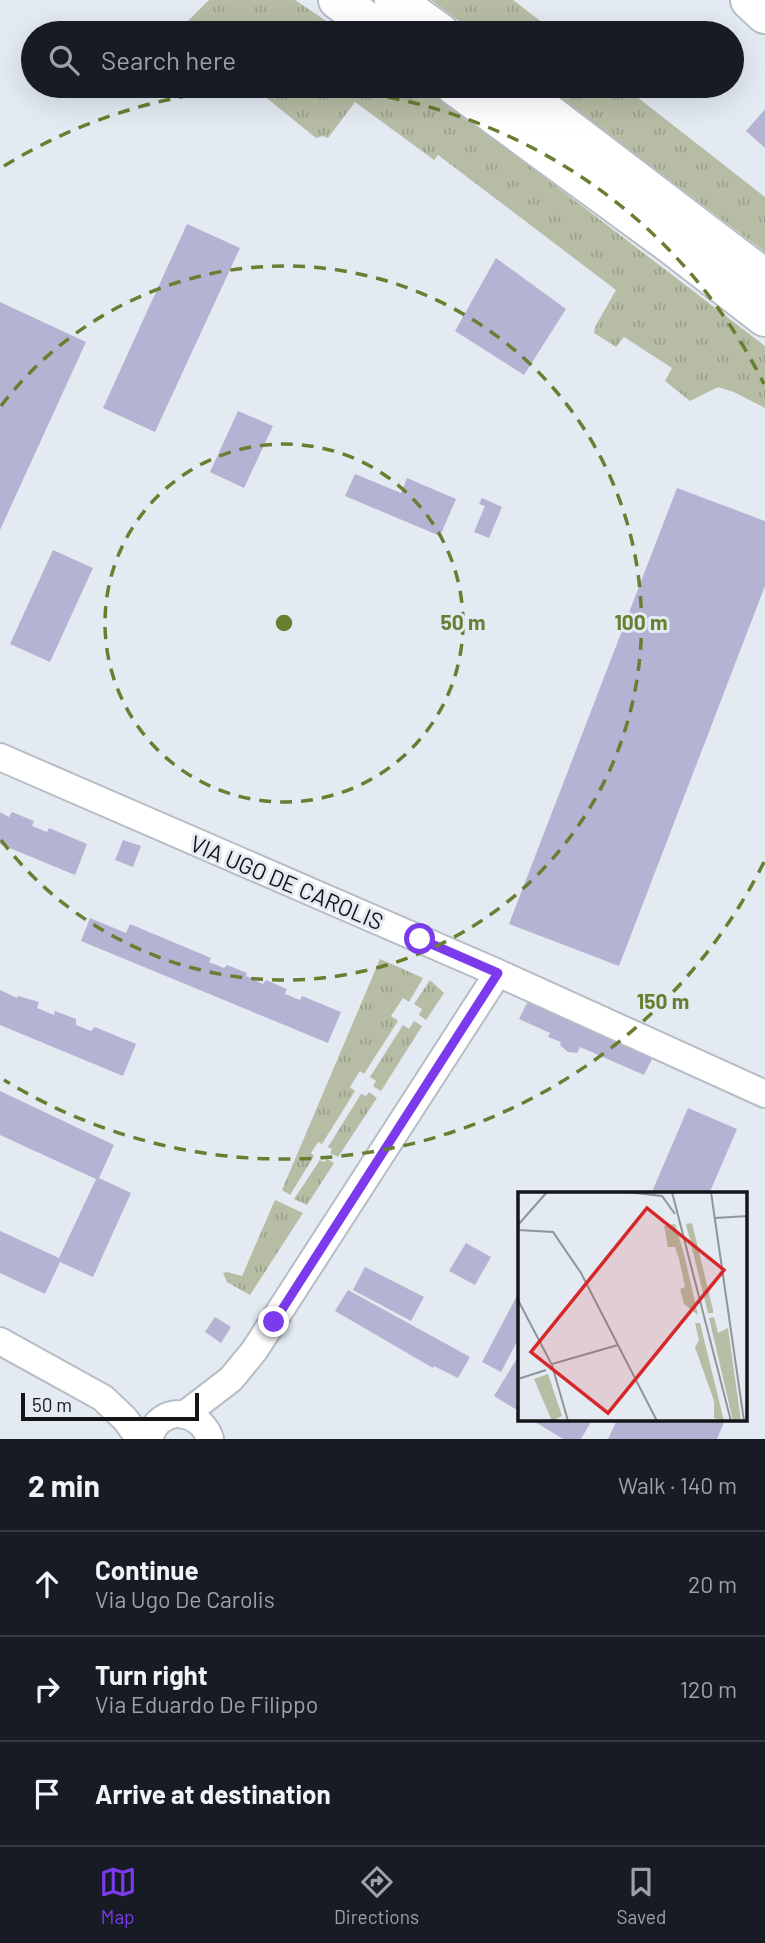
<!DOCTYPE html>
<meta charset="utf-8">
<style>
:root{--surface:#171b24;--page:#20242c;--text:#f1f3f6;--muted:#9ea1a6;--line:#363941;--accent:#7c3aed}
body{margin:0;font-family:Barlow,sans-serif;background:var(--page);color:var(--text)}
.scale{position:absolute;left:21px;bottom:18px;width:178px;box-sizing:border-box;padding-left:7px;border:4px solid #131517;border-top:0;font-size:19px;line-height:24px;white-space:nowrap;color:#131517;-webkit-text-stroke:5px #e3eaf2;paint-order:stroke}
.stop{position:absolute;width:21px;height:21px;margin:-16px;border:5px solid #7c3aed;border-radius:50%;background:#fff}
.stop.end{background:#7c3aed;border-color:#fff;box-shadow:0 2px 7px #0008}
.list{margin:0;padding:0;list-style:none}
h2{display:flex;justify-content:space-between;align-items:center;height:91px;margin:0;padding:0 28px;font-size:30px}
h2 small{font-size:23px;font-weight:400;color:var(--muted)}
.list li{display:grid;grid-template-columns:46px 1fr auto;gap:21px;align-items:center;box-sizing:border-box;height:105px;padding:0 28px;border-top:2px solid var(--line)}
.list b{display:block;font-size:26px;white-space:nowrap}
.list p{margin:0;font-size:23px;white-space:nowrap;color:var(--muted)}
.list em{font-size:23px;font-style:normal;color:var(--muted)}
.icon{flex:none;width:38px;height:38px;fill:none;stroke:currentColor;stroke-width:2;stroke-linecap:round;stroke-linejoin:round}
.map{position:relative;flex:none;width:765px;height:1439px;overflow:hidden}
.search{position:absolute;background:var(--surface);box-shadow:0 7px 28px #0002;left:21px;right:21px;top:21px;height:77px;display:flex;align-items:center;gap:18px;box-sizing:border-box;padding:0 24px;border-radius:38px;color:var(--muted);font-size:26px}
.sheet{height:406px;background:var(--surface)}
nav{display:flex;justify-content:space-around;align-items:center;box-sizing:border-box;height:98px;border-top:2px solid var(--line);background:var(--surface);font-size:19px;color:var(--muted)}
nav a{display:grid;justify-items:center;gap:4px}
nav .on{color:var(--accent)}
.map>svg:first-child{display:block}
</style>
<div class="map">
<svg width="765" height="1439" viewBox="0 0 765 1439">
<defs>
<pattern id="grass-tufts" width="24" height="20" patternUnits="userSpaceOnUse" patternTransform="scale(1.75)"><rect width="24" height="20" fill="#b7bca5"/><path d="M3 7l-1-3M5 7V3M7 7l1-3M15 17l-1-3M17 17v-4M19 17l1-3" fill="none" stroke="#9ca18d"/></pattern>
</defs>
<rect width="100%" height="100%" fill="#e3eaf2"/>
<g fill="url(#grass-tufts)">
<path d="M209 0H295L344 33H193L184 25Z"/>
<path d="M431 0H513L556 33H475Z"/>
<path d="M252 86H422L445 101 765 346V408L734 392 718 387 690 401 665 381 672 368 624 337 616 347 594 333 595 327 616 290 438 155 434 160 355 102 328 138 323 136 316 138Z"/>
<path d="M545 86H623L765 197V252Z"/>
<path d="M380 959 423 978 409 1002 403 998 391 1016 398 1021 364 1074 360 1071 350 1087 355 1091 322 1144 318 1142 311 1153 314 1156 290 1195 282 1190Z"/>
<path d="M430 980 444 993 426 1020 419 1015 422 1009 414 1004Z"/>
<path d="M414 1021 422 1026 381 1091 373 1086 376 1081 370 1077 403 1025 409 1029Z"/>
<path d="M369 1092 377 1098 338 1157 330 1153 332 1149 328 1147 361 1094 366 1096Z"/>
<path d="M327 1159 334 1163 307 1205 294 1199 320 1160 324 1162Z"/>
<path d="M275 1200 303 1213 250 1295 227 1282 223 1273 227 1272 242 1276Z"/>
</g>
<g fill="#b4b3d3">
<path d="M765 109V148L746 131Z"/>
<path d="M187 224 240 248 155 432 103 408Z"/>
<path d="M496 258 566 309 524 375 455 331Z"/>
<path d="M0 302 86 342 0 530Z"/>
<path d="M238 411 273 426 244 488 210 472Z"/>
<path d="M355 474 401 493 407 478 456 499 440 536 345 496Z"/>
<path d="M677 488 765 521V586L619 966 509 924Z"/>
<path d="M482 498 502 507 489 538 474 532 485 506 479 504Z"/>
<path d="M53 550 93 568 50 662 10 644Z"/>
<path d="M0 812 9 817 12 812 34 821 32 826 47 832 49 828 87 844 75 875 0 844Z"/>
<path d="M123 840 141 846 133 867 115 860Z"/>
<path d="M90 918 126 933 130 924 211 958 209 962 224 968 227 965 247 973 246 976 263 984 266 980 287 989 285 994 300 1000 302 996 341 1012 328 1043 81 941Z"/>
<path d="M0 990 17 998 18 996 39 1002 37 1008 54 1015 55 1011 76 1019V1025L91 1031 95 1027 136 1044 123 1076 0 1025Z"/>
<path d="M528 1001 653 1057 644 1075 580 1047 577 1053 568 1052 560 1045 561 1042 548 1037 550 1033 519 1019Z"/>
<path d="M0 1091 114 1145 99 1178 131 1193 93 1277 60 1262 45 1294 0 1273V1231L59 1258 96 1179 0 1135Z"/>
<path d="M688 1108 737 1129 709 1194H651Z"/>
<path d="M466 1243 491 1257 475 1285 449 1271Z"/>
<path d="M365 1267 424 1297 411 1321 353 1290Z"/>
<path d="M348 1290 470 1357 458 1378 434 1366 433 1368 335 1311Z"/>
<path d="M520 1290V1336L501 1372 482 1362Z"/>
<path d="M215 1317 231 1327 221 1343 205 1332Z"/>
<path d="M516 1360 520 1363V1412L494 1396Z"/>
<path d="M532 1420H592L581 1439H563Z"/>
<path d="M617 1420H725L717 1439H608Z"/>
</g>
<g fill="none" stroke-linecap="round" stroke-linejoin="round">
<g stroke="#b7bdc5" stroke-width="30">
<g id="street">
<path d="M0 757 498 973 765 1094"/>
<path d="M0 1341 103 1398 125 1419 140 1439"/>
<path d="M184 1415 231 1379 254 1351 498 973"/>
<path d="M149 1439C151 1433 155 1424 161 1420 180 1406 204 1419 210 1439"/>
</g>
</g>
<g stroke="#b7bdc5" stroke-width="42">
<path id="secondary" d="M750 0 765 14"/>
</g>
<g stroke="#b7bdc5" stroke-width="42">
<g id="highway">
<path d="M338 0 383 33"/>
<path d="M394 0 440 33"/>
<path d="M455 86 672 245 765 317"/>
<path d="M512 86 765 279"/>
</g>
</g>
<use href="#street" stroke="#fff" stroke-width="26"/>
<use href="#secondary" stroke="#fff" stroke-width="38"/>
<use href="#highway" stroke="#fff" stroke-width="38"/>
</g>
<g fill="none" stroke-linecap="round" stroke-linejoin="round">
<path stroke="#7c3aed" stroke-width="9" d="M274 1322 498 973 420 939"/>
</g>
<g fill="none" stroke="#687f31" stroke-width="3.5" stroke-dasharray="12 9">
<circle cx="284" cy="623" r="179"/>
<path d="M1 406A357 357 0 1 1 1 840"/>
<path d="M764 862A536 536 0 0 1 4 1080M4 166A536 536 0 0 1 764 384"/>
</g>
<g text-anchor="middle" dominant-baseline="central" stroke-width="6" stroke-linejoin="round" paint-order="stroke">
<g font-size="23" fill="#131517" stroke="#e3eaf2">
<text transform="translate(287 882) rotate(23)">VIA UGO DE CAROLIS</text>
</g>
</g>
<g transform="translate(518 1192)">
<rect width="229" height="229" fill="#e3eaf2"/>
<path d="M174 31 195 118V121H190L168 32ZM157 32 166 62 180 123 166 112 162 97 167 95 161 67 157 55H150L146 34ZM196 125 200 141 210 136 223 229H215L191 126ZM177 131H182L206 229 196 226V209L177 155 181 148ZM30 182 44 224 34 229 16 187Z" fill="#b7bca5"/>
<path fill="none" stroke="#90959a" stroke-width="2" d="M109 0 144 4 157 22M154 0 213 229M193 0 226 229M197 26 230 24M0 33 29 0M0 38 35 40 63 81 139 229M0 108 34 173 50 229M34 172 100 153M0 187 28 178"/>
<path fill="#d62828" fill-opacity="0.15" stroke="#d62828" stroke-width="3.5" d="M129 16 206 78 90 221 13 160Z"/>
<rect width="229" height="229" fill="none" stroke="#131517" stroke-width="3.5"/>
</g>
<circle cx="284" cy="623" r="10" fill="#687f31" stroke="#e3eaf2" stroke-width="3.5"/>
<g font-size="21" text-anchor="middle" font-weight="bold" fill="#687f31" stroke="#e3eaf2" stroke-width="6" stroke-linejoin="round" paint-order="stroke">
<text x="463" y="630">50 m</text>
<text x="641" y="630">100 m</text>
<text x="663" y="1009">150 m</text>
</g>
</svg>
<div class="scale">50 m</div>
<div class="stop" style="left:420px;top:939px"></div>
<div class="stop end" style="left:274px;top:1322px"></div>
<div class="search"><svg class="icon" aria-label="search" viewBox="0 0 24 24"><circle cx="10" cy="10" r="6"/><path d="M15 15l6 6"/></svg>Search here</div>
</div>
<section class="sheet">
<h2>2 min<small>Walk · 140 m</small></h2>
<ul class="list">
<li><svg class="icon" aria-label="ahead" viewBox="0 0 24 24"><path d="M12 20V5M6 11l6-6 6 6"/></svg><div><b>Continue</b><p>Via Ugo De Carolis</p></div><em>20 m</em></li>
<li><svg class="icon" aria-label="right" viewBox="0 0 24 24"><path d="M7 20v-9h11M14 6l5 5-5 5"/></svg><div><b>Turn right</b><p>Via Eduardo De Filippo</p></div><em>120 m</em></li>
<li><svg class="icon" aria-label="arrive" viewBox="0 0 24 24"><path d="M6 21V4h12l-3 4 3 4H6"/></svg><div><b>Arrive at destination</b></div></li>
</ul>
</section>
<nav>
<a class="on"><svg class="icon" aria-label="map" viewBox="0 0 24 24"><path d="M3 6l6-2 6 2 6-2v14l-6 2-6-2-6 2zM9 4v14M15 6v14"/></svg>Map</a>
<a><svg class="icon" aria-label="directions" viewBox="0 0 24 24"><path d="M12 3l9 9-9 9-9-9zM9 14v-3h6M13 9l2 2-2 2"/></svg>Directions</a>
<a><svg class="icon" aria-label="saved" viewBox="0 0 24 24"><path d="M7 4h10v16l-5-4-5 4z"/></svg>Saved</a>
</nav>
